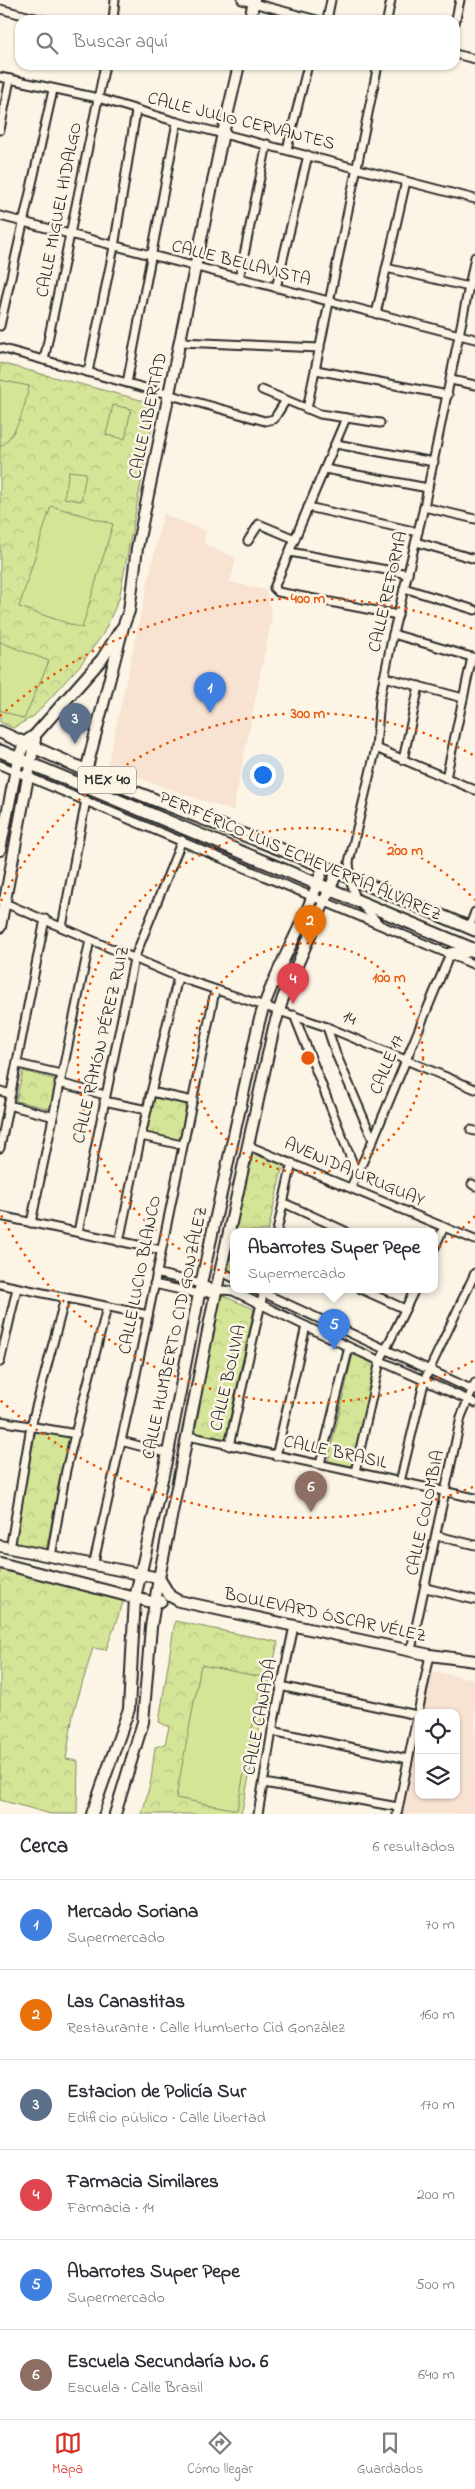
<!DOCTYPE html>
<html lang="es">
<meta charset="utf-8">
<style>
:root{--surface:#fff;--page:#f2f2f3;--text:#2b2b33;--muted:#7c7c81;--line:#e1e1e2;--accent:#d93025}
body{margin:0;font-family:"Indie Flower",sans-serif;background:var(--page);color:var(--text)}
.controls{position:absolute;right:15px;bottom:15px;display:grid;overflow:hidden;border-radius:10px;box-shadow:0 1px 4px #0004}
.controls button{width:45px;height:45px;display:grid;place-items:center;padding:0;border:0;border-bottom:1px solid var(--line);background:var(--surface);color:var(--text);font:25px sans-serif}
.you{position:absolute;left:262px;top:774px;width:18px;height:18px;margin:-12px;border:4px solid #fff;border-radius:50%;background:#1a73e8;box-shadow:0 0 0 8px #1a73e833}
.badge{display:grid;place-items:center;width:32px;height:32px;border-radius:50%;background:var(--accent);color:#fff;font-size:16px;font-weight:700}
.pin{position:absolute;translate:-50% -41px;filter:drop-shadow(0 1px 2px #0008)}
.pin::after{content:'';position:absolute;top:26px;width:18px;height:15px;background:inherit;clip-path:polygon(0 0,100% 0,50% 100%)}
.popup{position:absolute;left:230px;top:1228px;width:208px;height:65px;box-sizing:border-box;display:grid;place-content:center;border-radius:10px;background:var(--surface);filter:drop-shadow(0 1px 4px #0005);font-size:16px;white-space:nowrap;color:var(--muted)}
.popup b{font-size:19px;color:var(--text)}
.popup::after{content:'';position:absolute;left:50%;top:100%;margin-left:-10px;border:10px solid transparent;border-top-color:var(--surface)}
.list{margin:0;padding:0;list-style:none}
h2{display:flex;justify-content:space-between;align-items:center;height:65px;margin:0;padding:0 20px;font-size:21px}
h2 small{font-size:16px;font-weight:400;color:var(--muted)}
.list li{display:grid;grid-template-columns:32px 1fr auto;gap:15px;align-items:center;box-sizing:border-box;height:90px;padding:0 20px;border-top:1px solid var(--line)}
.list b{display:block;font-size:19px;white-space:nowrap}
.list p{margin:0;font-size:16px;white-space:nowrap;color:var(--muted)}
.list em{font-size:16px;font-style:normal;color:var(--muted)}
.icon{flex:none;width:28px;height:28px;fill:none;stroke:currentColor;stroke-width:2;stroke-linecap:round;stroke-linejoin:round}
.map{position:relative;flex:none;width:475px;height:1814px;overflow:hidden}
.search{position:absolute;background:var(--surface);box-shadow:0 1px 4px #0004;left:15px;right:15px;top:15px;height:55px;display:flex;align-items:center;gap:12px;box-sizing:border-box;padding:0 18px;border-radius:15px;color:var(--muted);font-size:19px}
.sheet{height:605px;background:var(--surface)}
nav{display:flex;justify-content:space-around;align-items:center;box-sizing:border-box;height:70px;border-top:1px solid var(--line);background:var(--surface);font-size:14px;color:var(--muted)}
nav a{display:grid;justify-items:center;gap:2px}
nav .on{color:var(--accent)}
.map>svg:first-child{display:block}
</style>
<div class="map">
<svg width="475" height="1814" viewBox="0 0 475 1814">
<defs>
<pattern id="park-crowns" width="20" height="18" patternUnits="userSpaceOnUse" patternTransform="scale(1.25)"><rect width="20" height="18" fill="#d4e598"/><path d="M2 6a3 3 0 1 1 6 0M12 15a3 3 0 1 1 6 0" fill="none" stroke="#b6c583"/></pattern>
</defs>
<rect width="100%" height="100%" fill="#fcf5e5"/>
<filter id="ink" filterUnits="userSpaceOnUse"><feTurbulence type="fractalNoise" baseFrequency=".02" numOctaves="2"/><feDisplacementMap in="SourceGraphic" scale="10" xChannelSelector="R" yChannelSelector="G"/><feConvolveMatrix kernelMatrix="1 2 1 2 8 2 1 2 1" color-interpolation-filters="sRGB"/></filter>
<g filter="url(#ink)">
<g fill="#f8e2d2">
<path d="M163 514 206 531 204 544 236 558 230 582 266 590 272 616 233 811 107 767Z"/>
<path d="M431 1672 475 1679V1814H399L419 1728V1795H456V1713H422Z"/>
</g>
<g fill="url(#park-crowns)" stroke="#808862">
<path d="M0 363 156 404 119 599 103 634 82 663 34 716 13 728 0 722Z"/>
<path d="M23 1071 57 1080 51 1109 16 1101Z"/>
<path d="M145 1093 195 1104 186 1143 137 1132Z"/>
<path d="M251 1153 283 1165 268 1231H236Z"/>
<path d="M234 1241V1274L228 1271Z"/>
<path d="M221 1295 254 1309 225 1440 192 1432Z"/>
<path d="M353 1354 375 1365 352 1467 328 1461Z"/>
<path d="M36 1430 69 1437 46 1550 13 1542Z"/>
<path d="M0 1569 125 1597 106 1650 93 1648 73 1714 66 1759 78 1761 77 1814H51L0 1800Z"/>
<path d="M175 1621 278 1642 241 1814H142L151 1780 155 1747 165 1744 169 1727 159 1722Z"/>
</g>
<g fill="#d4e598" stroke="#808862">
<path d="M0 380 29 386C24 409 19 432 0 447Z"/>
<path d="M113 405 131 409 125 439 106 435Z"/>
<path d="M69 471 86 473 81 501 64 498Z"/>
<path d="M51 506 113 524 82 628 19 607Z"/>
<path d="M0 642 49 661 24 719 0 710Z"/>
<path d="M201 1665 262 1677 237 1810 176 1798Z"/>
</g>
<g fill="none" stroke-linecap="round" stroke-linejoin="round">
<g stroke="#2b2b2b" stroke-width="11">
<g id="street">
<path d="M242 0 317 20"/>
<path d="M0 9 43 20"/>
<path d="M113 20 115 0"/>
<path d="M327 20 331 0"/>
<path d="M387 20 391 0"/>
<path d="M455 23 460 0"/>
<path d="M455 54 475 59"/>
<path d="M0 77 98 98 177 122 475 199"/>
<path d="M0 130 10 79"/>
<path d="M287 149 308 65"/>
<path d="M0 216 475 339"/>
<path d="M386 268 469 287"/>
<path d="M239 279 267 144"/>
<path d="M276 288 308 155"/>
<path d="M376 314 406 181"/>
<path d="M0 326 53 90"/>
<path d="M181 342 320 348"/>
<path d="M0 348 265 421 274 419 286 400"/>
<path d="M44 360 105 65"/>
<path d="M316 370 448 395"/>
<path d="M88 372 114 247 136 111"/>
<path d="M451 380 475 385"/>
<path d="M127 383 177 122"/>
<path d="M262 390 320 414 380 423"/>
<path d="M307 409 378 65"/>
<path d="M346 418 274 588 278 592 398 615"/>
<path d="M336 444 434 462"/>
<path d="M325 469 428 488"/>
<path d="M308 507 418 532"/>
<path d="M424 507 475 519"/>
<path d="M248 541 259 524 295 539"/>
<path d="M416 542 475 559"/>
<path d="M290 552 408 574"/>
<path d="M404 588 475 610"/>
<path d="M393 634 475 658"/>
<path d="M384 677 463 698"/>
<path d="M376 748 475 790"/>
<path d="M403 760 419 686"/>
<path d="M0 765 475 965"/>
<path d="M446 778 472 657"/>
<path d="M0 901 178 977 327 1027 475 1089"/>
<path d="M379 924 356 899 351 883 349 862 376 748 380 698 393 634 424 507 475 257"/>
<path d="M62 927 86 800"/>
<path d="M469 928 475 912"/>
<path d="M294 1015 357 1174"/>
<path d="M327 1027 336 1054 373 1140"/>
<path d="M18 1064 61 1074"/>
<path d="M59 1083 105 1095"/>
<path d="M0 1091 11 1094"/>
<path d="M151 1092 193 1101"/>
<path d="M104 1101 147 1110"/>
<path d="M8 1105 51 1116"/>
<path d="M471 1130 475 1131"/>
<path d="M141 1136 182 1145"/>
<path d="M249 1146 475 1240"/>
<path d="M0 1148 45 919"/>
<path d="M472 1184 475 1186"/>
<path d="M351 1187 373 1140 450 954"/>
<path d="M284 1203 345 1231"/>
<path d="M0 1216 161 1250"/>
<path d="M31 1223 90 940"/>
<path d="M277 1231 292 1163"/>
<path d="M78 1232 134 959 182 840"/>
<path d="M119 1242 141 1136 178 977"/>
<path d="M434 1249 444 1227"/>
<path d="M222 1272 234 1278"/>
<path d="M156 1273 201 1284 216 1291"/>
<path d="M0 1284 148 1315"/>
<path d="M154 1284 199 1294 224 1290 233 1291 349 1347 475 1403"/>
<path d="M255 1289 475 1391"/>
<path d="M361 1289 405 1309"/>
<path d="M0 1362 17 1288"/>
<path d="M0 1421 76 1434"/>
<path d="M188 1436 475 1498"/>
<path d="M121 1441 162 1452"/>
<path d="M229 1446 264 1290"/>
<path d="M276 1456 306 1326"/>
<path d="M320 1464 349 1347"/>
<path d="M355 1472 380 1361 415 1289"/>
<path d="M400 1482 425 1379 475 1273"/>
<path d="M437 1536 475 1545"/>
<path d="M10 1549 31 1426 65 1298"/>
<path d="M51 1557 66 1470 107 1307"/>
<path d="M93 1566 135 1379 215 991"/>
<path d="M426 1588 475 1600"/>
<path d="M411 1650 461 1417 475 1383"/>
<path d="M280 1686 417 1715"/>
<path d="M272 1731 408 1759"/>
<path d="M264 1783 398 1807"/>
<path d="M258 1814 272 1731 294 1626"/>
<path d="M397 1814 430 1655"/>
</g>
</g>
<g stroke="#2b2b2b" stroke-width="14">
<g id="secondary">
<path d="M250 20 254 0"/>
<path d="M86 771 123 627 129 611 137 548 223 133 239 65"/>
<path d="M0 850 18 759 25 742 35 735 102 659 121 629"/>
<path d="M0 927 35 739"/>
<path d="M0 1546 159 1578 170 1596 179 1601 430 1655 475 1661"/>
<path d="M0 1563 155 1603 161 1601"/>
<path d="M92 1814 129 1709 135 1598 168 1453 201 1284 259 1022C274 968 308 921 323 866"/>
<path d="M115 1814 143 1722 151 1627 159 1578 216 1291 274 1027 283 998 337 872"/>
</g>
</g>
<g stroke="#2b2b2b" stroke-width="15">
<g id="primary">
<path d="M0 732 125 788 323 866 475 930"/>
<path d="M0 751 475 950"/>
<path d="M450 954 474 950"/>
</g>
</g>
<use href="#street" stroke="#fcf5e5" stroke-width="7"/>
<use href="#secondary" stroke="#fcf5e5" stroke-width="10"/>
<use href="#primary" stroke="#fcf5e5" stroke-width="11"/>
</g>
</g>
<g fill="none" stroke="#e8590c" stroke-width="2.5" stroke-dasharray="2.5 5">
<circle cx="308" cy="1058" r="115"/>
<path d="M475 1216A230 230 0 1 1 475 900"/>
<path d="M473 1361A345 345 0 0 1 1 1215M1 901A345 345 0 0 1 473 755"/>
<path d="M473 1487A460 460 0 0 1 0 1400M0 716A460 460 0 0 1 473 629"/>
</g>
<g text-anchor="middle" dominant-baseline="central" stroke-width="5" stroke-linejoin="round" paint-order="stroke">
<rect fill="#fcf5e5" stroke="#6a6863" stroke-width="1" x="78" y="766.5" width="58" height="27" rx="4"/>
<g font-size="16" font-weight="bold" fill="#2b2b2b">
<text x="107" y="780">MEX 40</text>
</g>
<g font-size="18" fill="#2b2b2b" stroke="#fcf5e5">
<text transform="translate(241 122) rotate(14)">CALLE JULIO CERVANTES</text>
<text transform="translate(60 210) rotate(-79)">CALLE MIGUEL HIDALGO</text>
<text transform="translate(241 264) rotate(14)">CALLE BELLAVISTA</text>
<text transform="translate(149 416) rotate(-78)">CALLE LIBERTAD</text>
<text transform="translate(389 592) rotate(-77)">CALLE REFORMA</text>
<text transform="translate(300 857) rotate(23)">PERIFÉRICO LUIS ECHEVERRÍA ÁLVAREZ</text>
<text transform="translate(349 1019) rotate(21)">14</text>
<text transform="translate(102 1045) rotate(-77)">CALLE RAMÓN PÉREZ RUIZ</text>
<text transform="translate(388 1065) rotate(-67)">CALLE 17</text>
<text transform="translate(354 1173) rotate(23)">AVENIDA URUGUAY</text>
<text transform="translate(141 1275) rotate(-79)">CALLE LUCIO BLANCO</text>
<text transform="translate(176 1333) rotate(-78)">CALLE HUMBERTO CID GONZÁLEZ</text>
<text transform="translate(229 1378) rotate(-77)">CALLE BOLIVIA</text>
<text transform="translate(335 1453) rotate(12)">CALLE BRASIL</text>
<text transform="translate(426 1513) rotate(-78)">CALLE COLOMBIA</text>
<text transform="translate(325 1616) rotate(12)">BOULEVARD ÓSCAR VÉLEZ</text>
<text transform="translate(261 1717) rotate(-79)">CALLE CANADÁ</text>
</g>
</g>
<circle cx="308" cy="1058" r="8" fill="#e8590c" stroke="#fcf5e5" stroke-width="2.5"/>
<g font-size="15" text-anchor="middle" font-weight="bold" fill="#e8590c" stroke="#fcf5e5" stroke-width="5" stroke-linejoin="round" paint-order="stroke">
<text x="308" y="603">400 m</text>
<text x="308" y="718">300 m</text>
<text x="405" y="855">200 m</text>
<text x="389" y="982">100 m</text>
</g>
</svg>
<div class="controls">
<button><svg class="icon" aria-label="locate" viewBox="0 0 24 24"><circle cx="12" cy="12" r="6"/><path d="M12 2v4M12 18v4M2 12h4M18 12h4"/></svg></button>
<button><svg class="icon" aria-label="layers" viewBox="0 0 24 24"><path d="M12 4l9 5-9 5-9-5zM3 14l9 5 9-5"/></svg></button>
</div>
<div class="you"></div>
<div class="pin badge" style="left:210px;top:713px;background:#3f7fe0">1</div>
<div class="pin badge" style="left:310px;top:946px;background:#e8710a">2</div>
<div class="pin badge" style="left:75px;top:744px;background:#5c6f8a">3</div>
<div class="pin badge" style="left:293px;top:1004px;background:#e0444e">4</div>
<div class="pin badge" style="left:334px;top:1350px;background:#3f7fe0">5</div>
<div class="popup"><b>Abarrotes Super Pepe</b>Supermercado</div>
<div class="pin badge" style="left:311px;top:1512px;background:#8d6e63">6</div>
<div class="search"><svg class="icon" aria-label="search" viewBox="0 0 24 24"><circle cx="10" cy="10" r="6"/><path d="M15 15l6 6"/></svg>Buscar aquí</div>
</div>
<section class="sheet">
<h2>Cerca<small>6 resultados</small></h2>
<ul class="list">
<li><span class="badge" style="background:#3f7fe0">1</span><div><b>Mercado Soriana</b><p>Supermercado</p></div><em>70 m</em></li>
<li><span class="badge" style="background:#e8710a">2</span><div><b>Las Canastitas</b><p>Restaurante · Calle Humberto Cid González</p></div><em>160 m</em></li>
<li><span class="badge" style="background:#5c6f8a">3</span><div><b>Estacion de Policía Sur</b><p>Edificio público · Calle Libertad</p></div><em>170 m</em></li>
<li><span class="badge" style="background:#e0444e">4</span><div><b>Farmacia Similares</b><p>Farmacia · 14</p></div><em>200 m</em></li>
<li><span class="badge" style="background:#3f7fe0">5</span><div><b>Abarrotes Super Pepe</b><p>Supermercado</p></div><em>500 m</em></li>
<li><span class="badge" style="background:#8d6e63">6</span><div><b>Escuela Secundaría No. 6</b><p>Escuela · Calle Brasil</p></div><em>640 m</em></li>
</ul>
</section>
<nav>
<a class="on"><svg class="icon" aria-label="map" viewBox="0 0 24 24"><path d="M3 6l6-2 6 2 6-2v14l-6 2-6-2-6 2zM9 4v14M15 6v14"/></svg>Mapa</a>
<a><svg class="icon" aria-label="directions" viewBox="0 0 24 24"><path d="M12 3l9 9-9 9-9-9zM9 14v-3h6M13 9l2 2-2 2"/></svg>Cómo llegar</a>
<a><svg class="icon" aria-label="saved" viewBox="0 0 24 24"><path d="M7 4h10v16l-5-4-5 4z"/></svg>Guardados</a>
</nav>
